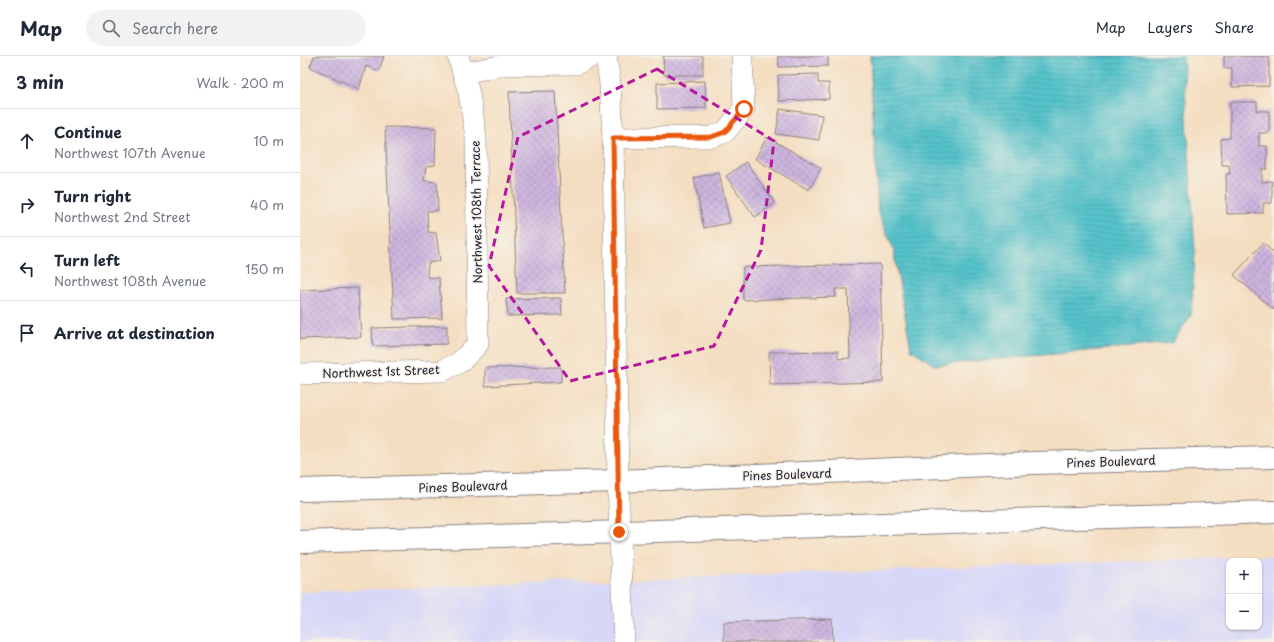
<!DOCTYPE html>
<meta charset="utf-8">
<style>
:root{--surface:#fff;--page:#f2f2f3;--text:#1f2937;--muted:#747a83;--line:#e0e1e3}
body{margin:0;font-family:"Playpen Sans",sans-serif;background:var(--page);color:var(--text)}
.controls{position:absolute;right:12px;bottom:12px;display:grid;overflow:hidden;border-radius:8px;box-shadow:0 1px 3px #0004}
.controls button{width:36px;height:36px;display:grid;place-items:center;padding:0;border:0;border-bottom:1px solid var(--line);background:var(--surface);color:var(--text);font:20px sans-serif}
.stop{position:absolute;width:12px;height:12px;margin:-9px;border:3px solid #ea580c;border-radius:50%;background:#fff}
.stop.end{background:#ea580c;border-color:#fff;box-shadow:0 1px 4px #0008}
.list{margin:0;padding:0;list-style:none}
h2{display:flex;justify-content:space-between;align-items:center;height:52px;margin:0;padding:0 16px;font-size:17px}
h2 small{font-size:13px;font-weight:400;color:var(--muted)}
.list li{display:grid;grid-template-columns:26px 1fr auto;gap:12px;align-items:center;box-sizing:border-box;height:64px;padding:0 16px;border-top:1px solid var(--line)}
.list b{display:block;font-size:15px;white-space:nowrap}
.list p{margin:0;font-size:13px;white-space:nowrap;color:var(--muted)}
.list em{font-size:13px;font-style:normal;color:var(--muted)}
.icon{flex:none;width:22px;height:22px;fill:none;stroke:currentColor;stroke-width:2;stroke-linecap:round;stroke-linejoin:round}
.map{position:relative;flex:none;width:974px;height:586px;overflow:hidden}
header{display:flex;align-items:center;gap:24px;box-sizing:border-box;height:56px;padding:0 20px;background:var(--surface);border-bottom:1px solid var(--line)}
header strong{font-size:19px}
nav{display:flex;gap:22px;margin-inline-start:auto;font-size:14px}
.search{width:280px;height:36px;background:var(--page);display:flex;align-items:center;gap:10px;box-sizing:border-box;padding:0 14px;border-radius:22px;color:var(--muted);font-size:15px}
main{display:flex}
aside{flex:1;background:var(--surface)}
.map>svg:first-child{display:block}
</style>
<header>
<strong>Map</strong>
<div class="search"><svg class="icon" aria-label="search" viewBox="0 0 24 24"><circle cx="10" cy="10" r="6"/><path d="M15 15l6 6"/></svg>Search here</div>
<nav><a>Map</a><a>Layers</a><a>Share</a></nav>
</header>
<main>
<aside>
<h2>3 min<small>Walk · 200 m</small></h2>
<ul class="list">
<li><svg class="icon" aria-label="ahead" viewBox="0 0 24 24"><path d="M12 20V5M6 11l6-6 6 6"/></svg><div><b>Continue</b><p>Northwest 107th Avenue</p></div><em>10 m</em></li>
<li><svg class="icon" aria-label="right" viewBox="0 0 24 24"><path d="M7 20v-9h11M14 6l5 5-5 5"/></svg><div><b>Turn right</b><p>Northwest 2nd Street</p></div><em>40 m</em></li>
<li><svg class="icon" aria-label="left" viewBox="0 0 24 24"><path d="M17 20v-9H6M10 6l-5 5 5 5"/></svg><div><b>Turn left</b><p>Northwest 108th Avenue</p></div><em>150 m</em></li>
<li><svg class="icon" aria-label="arrive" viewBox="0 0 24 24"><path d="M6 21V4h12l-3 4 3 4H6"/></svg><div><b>Arrive at destination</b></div></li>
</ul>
</aside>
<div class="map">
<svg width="974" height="586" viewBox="0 0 974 586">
<defs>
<pattern id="water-rules" width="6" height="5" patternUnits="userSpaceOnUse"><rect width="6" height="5" fill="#56c3cb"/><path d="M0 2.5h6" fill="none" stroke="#4ba7af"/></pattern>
<pattern id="building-cross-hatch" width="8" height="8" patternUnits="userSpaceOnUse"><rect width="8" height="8" fill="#cdb5df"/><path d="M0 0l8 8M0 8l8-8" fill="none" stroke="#b09bc0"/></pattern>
</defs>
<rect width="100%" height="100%" fill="#f7f3e8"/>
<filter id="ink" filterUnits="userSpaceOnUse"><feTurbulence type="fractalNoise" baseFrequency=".025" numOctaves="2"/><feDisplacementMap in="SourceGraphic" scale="8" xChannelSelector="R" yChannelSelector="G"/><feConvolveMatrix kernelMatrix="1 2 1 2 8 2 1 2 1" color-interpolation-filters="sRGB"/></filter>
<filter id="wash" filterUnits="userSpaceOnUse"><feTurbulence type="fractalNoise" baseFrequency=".012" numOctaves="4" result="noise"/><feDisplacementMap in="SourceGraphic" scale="16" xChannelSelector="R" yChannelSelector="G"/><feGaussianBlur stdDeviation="0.9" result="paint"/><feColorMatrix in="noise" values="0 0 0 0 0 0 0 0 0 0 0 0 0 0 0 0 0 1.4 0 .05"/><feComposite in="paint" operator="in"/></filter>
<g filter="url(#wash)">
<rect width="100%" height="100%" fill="#f4dec1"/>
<path fill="#d7d7f8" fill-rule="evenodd" d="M974 500V586H0V536ZM929 505H959V571H929Z"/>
<path fill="url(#water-rules)" stroke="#3c7283" d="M570 0H883L895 196 891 259 872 287 635 309 611 293 593 192 578 156Z"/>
<g id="blocks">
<g fill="url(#building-cross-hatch)">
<path d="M14 0H84L79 15 66 10 59 33 10 11Z"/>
<path d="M363 0H403V19H364Z"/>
<path d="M478 0H528V10L479 11Z"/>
<path d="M924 0H969V30L932 31V12H924Z"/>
<path d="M518 18V27H529V43L479 45 478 19Z"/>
<path d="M405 25 406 52 357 53V27Z"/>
<path d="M255 35 265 237H217L209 36Z"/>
<path d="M930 46H957V55H969V77H959V90H967V113H962V126L972 125V147H963V157L927 158 926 118H930L929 109H922L921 83 930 82Z"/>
<path d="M480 53 522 59 519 84 476 78Z"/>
<path d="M85 71 136 72 135 109 126 111 124 125 137 126 138 155H127L128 176 136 177 140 205 128 207 127 221 139 222 142 262 94 263Z"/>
<path d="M467 81 521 112 509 134 455 103Z"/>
<path d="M446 106 475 147 455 161 426 120Z"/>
<path d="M419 116 430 167 404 172 394 122Z"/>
<path d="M963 187 974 197V254L934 219Z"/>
<path d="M580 208 583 326 470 329 469 296 538 295V303L550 302 548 233H535L536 241 443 244V211Z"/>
<path d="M58 232 61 281 0 283V234Z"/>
<path d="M261 242 262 259 208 260 206 243Z"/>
<path d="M147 270V288L73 290 72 272Z"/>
<path d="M261 311V326L185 330V312Z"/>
<path d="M532 563 533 586H424V566Z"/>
</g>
</g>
</g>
<g filter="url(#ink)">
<use href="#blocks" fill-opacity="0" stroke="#8b807e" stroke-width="1"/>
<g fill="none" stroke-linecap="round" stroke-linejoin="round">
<g stroke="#8b807e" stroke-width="22">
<g id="street">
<path d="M306 0 310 28 313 82 318 425 324 586"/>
<path d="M163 17 204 9 276 8 292 0"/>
<path d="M313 82 411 81 425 76 444 53 442 0"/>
<path d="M0 318 142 315 160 306 178 288 176 81 169 37 158 0"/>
</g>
</g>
<g stroke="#8b807e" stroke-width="24">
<g id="highway">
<path d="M0 434 318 425 733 407 974 401"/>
<path d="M0 486 974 456"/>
</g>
</g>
<use href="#street" stroke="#fff" stroke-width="21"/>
<use href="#highway" stroke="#fff" stroke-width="22"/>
</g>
</g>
<g fill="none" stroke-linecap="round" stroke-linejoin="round" filter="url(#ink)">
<path stroke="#ea580c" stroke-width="5" d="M319 476 313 82 411 81 425 76 444 53"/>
</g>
<path fill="none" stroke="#b5179e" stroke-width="3" stroke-dasharray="8 5" stroke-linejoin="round" d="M357 13 474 85 461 194 414 290 270 325 189 210 218 81Z"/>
<g text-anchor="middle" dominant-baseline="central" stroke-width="3" stroke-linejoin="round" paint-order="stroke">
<g font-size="12" fill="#22223b" stroke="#f7f3e8">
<text transform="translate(176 156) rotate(-91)">Northwest 108th Terrace</text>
<text transform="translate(81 315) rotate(-2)">Northwest 1st Street</text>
<text transform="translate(811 405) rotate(-2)">Pines Boulevard</text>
<text transform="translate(487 418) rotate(-2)">Pines Boulevard</text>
<text transform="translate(163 430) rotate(-2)">Pines Boulevard</text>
</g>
</g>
</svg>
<div class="controls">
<button>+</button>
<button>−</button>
</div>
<div class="stop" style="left:444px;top:53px"></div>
<div class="stop end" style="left:319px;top:476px"></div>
</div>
</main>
